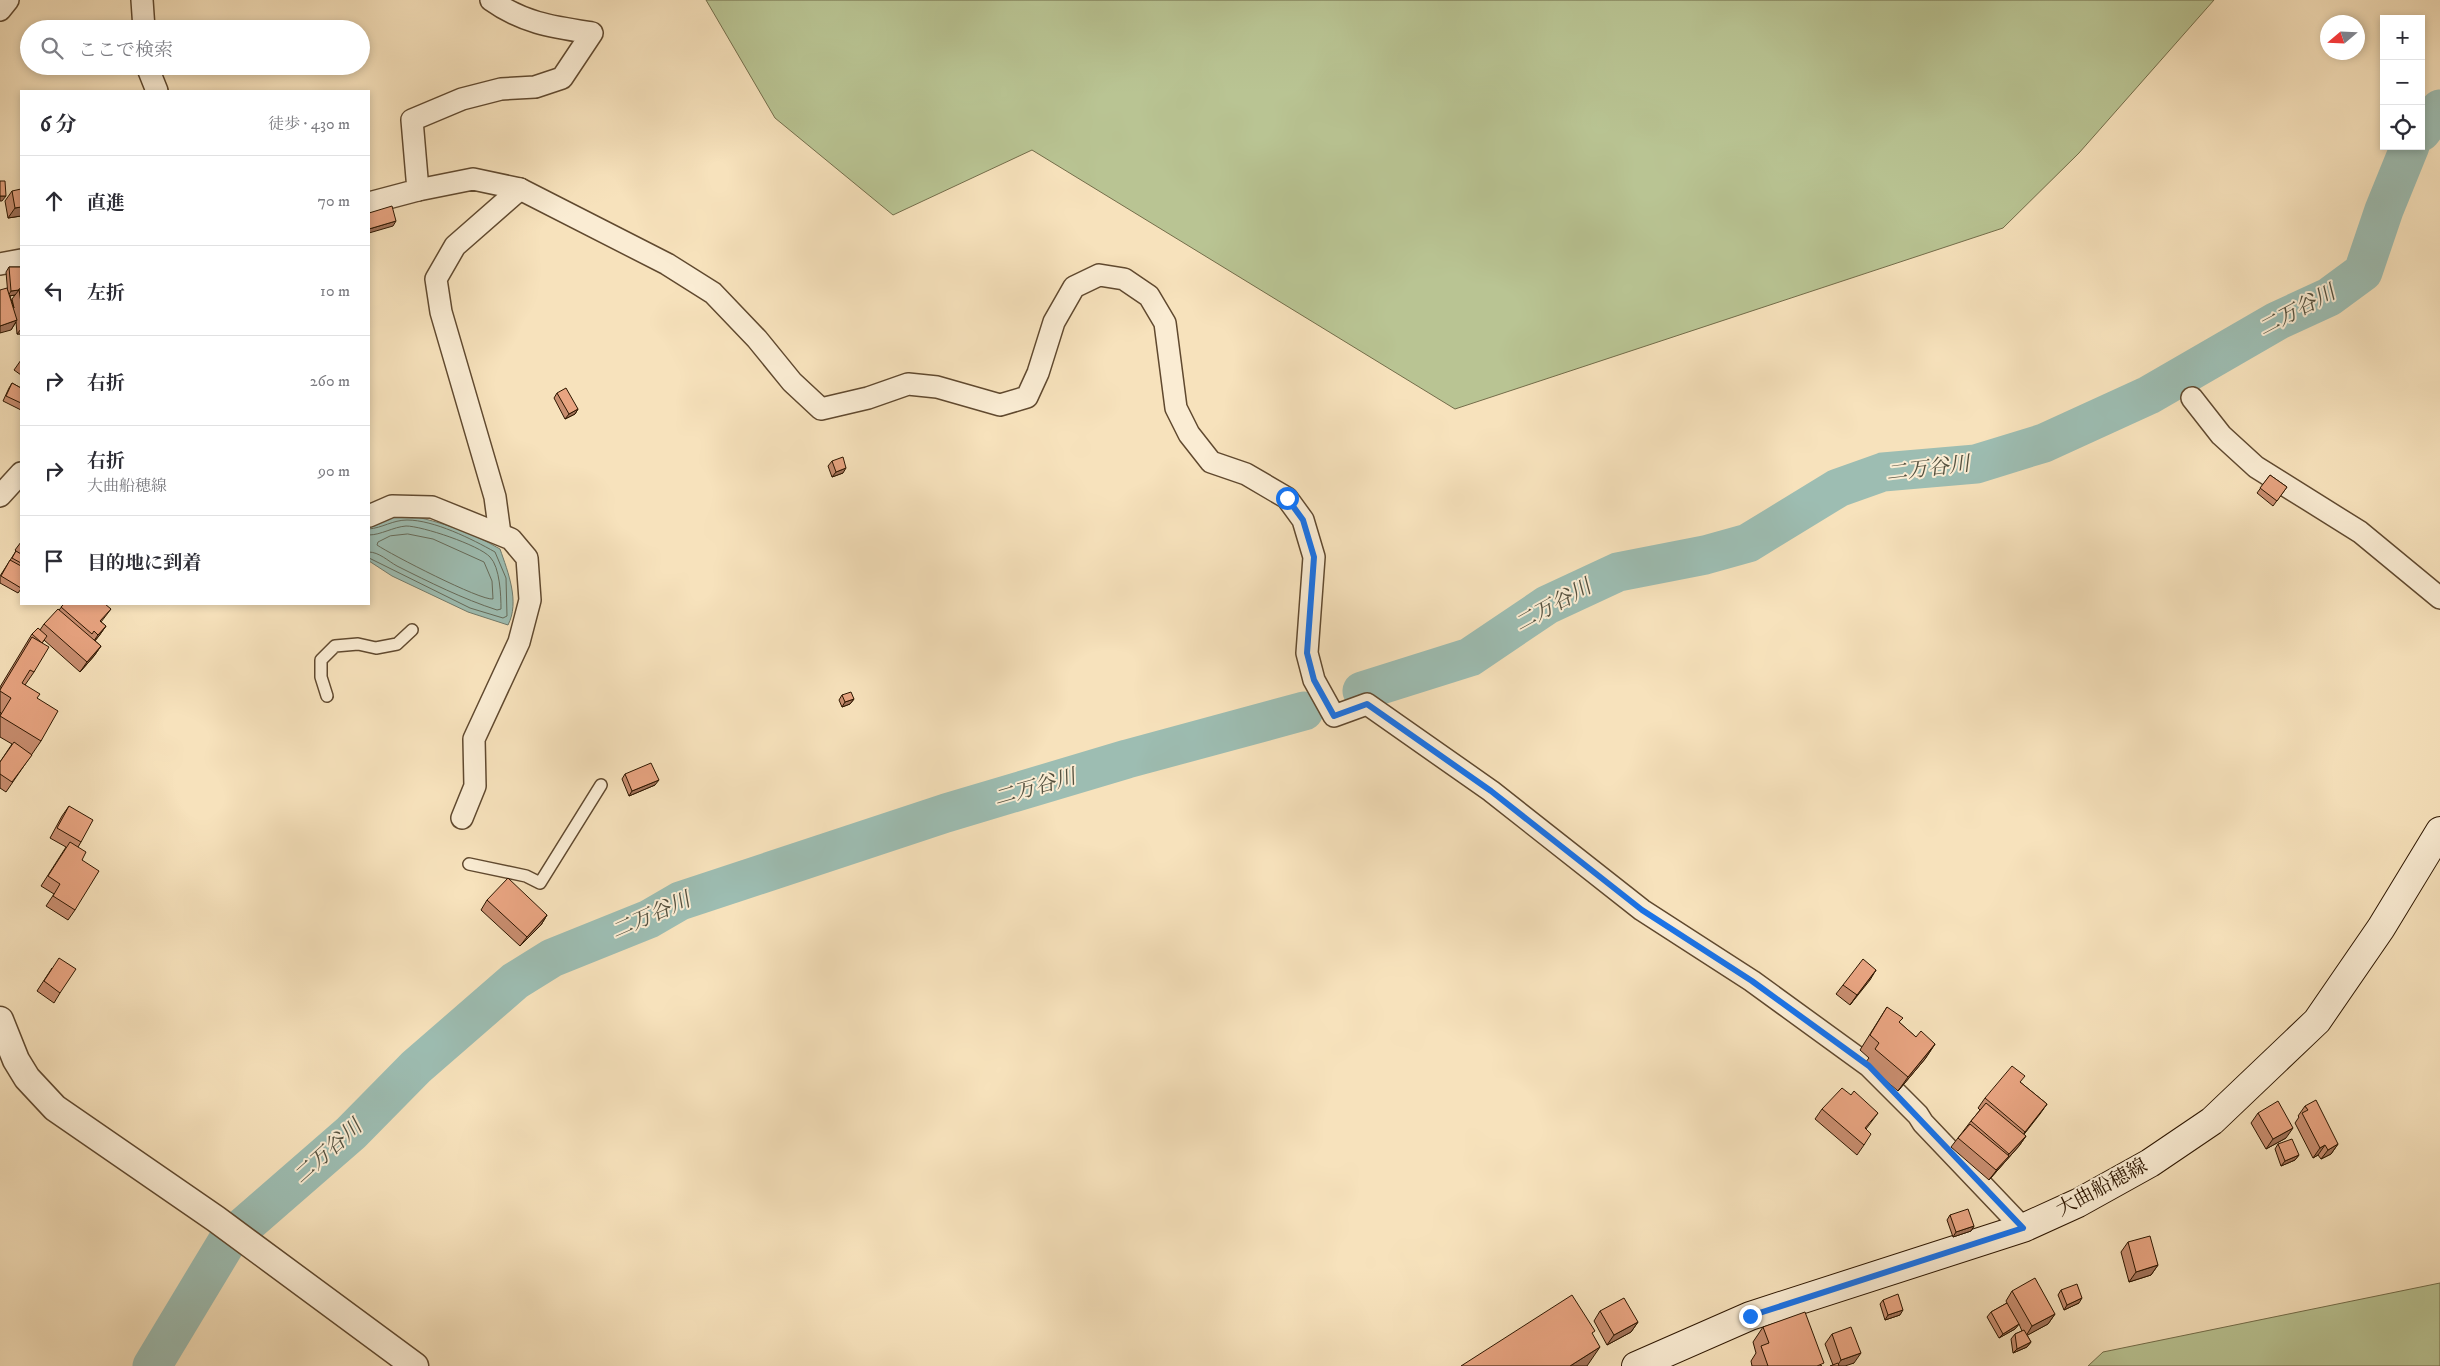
<!DOCTYPE html>
<html lang="ja">
<meta charset="utf-8">
<style>
:root{--surface:#fff;--page:#f7f7f7;--text:#2b2b33;--muted:#7c7c81;--line:#e1e1e2}
body{margin:0;font-family:"IM FELL DW Pica","Noto Serif JP",serif;background:var(--page);color:var(--text)}
.controls{position:absolute;right:15px;top:15px;display:grid;overflow:hidden;border-radius:0px;box-shadow:0 2px 8px #0003}
.controls button{width:45px;height:45px;display:grid;place-items:center;padding:0;border:0;border-bottom:1px solid var(--line);background:var(--surface);color:var(--text);font:25px sans-serif}
.compass{position:absolute;left:2320px;top:15px;width:45px;height:45px;border-radius:50%;background:var(--surface);box-shadow:0 2px 8px #0003;rotate:251deg}
.stop{position:absolute;width:15px;height:15px;margin:-11px;border:4px solid #1a73e8;border-radius:50%;background:#fff}
.stop.end{background:#1a73e8;border-color:#fff;box-shadow:0 1px 5px #0008}
.list{margin:0;padding:0;list-style:none}
h2{display:flex;justify-content:space-between;align-items:center;height:65px;margin:0;padding:0 20px;font-size:21px}
h2 small{font-size:16px;font-weight:400;color:var(--muted)}
.list li{display:grid;grid-template-columns:32px 1fr auto;gap:15px;align-items:center;box-sizing:border-box;height:90px;padding:0 20px;border-top:1px solid var(--line)}
.list b{display:block;font-size:19px;white-space:nowrap}
.list p{margin:0;font-size:16px;white-space:nowrap;color:var(--muted)}
.list em{font-size:16px;font-style:normal;color:var(--muted)}
.icon{flex:none;width:28px;height:28px;fill:none;stroke:currentColor;stroke-width:2;stroke-linecap:round;stroke-linejoin:round}
.map{position:relative;flex:none;width:2440px;height:1366px;overflow:hidden}
.search{position:absolute;background:var(--surface);box-shadow:0 2px 8px #0003;left:20px;top:20px;width:350px;height:55px;display:flex;align-items:center;gap:12px;box-sizing:border-box;padding:0 18px;border-radius:28px;color:var(--muted);font-size:19px}
.panel{position:absolute;background:var(--surface);box-shadow:0 2px 8px #0003;left:20px;top:90px;width:350px;height:515px;border-radius:0px}
.map>svg:first-child{display:block}
</style>
<div class="map">
<svg width="2440" height="1366" viewBox="0 0 2440 1366">
<rect width="100%" height="100%" fill="#f7e2bc"/>
<filter id="stains"><feTurbulence type="fractalNoise" baseFrequency=".004" numOctaves="4"/><feColorMatrix values="0 0 0 0 .2 0 0 0 0 .09 0 0 0 0 .02 0 0 0 .5 -.17"/></filter>
<radialGradient id="worn" r=".72"><stop offset=".6" stop-color="#630" stop-opacity="0"/><stop offset="1" stop-color="#630" stop-opacity=".3"/></radialGradient>
<g fill="#b9c493" stroke="#736d4a">
<path d="M706 0H2214L2079 153 2003 228 1455 409 1032 150 893 215 775 118Z"/>
<path d="M2440 1283V1366H2088L2103 1352Z"/>
</g>
<path fill="#9dbdb2" stroke="#707a6b" d="M408 515C441 522 471 532 500 549 508 572 520 602 508 625L468 612 392 576 369 561V525L385 518Z"/>
<g fill="none" stroke-linecap="round" stroke-linejoin="round">
<g stroke="#656a59" stroke-width="1">
<path d="M369 529C382 528 393 520 407 520 434 520 472 539 495 552L506 578 507 616 503 618 470 608 369 558"/>
<path d="M408 534 433 539 484 562 492 581 493 599C481 601 390 554 377 545L378 542 390 536Z"/>
<path d="M369 535C381 535 393 527 406 526 422 526 479 545 490 557 500 567 501 596 501 609L497 610C463 599 429 582 397 566 388 561 379 552 369 552"/>
</g>
<g stroke="#9dbdb2" stroke-width="39">
<path d="M2421 132 2440 109"/>
<path d="M1362 691 1470 657 1547 605 1618 572 1705 555 1748 543 1838 488 1883 472 1976 464 2044 443 2149 395 2277 321 2329 297 2363 272 2384 210 2410 146"/>
<path d="M152 1366 228 1240 351 1133 416 1067 515 981 552 958 649 919 680 901 946 813 1127 759 1304 711"/>
</g>
<g stroke="#60492f" stroke-width="14">
<g id="service">
<path d="M327 696 321 677V660L335 646 358 644 376 648 397 644 412 630"/>
<path d="M469 864 526 876 540 883 601 785"/>
</g>
</g>
<g stroke="#60492f" stroke-width="24">
<g id="minor">
<path d="M142 0 144 29"/>
<path d="M0 10 8 0"/>
<path d="M147 66 157 91"/>
<path d="M418 190 473 179 520 189 667 264 713 293 757 339 792 382 821 409 868 398 908 384 937 387 1000 405 1027 397 1038 373 1054 322 1074 287 1099 275 1124 279 1149 296 1165 323 1176 408 1189 434 1211 462 1246 474 1287 498 1303 520 1314 557 1307 653 1314 680 1334 716 1367 704 1491 791 1642 910 1752 981 1869 1066 1918 1115 1923 1123 2023 1228"/>
<path d="M369 203 418 190 412 120 462 99 501 89 535 87 562 78 592 33C553 27 523 23 491 0"/>
<path d="M0 264 21 260"/>
<path d="M2192 398 2221 435 2256 467 2360 532 2440 598"/>
<path d="M0 496 21 473"/>
<path d="M369 516 392 506 432 507 511 539 527 558 530 600 519 642 474 739 475 786 462 818"/>
<path d="M500 534 495 497 441 312 436 279 455 246 520 189"/>
</g>
</g>
<g stroke="#60492f" stroke-width="29">
<path id="tertiary" d="M0 1020 16 1060 27 1078 55 1108 216 1219 415 1366"/>
</g>
<g stroke="#2d1600" stroke-width="30">
<path id="secondary" d="M1636 1366 1750 1316 2023 1228 2078 1203 2150 1163 2212 1121 2317 1021 2381 928 2440 831"/>
</g>
<use href="#service" stroke="#faecd3" stroke-width="11"/>
<use href="#minor" stroke="#faecd3" stroke-width="21"/>
<use href="#tertiary" stroke="#faecd3" stroke-width="26"/>
<use href="#secondary" stroke="#faecd3" stroke-width="28"/>
</g>
<g fill="#c88d6f" stroke="#2d1600" fill-rule="evenodd">
<path d="M12 191 21 216 8 218 5 201Z"/>
<path d="M9 267H21V334H17L16 322 11 330 6 272ZM15 295 12 299 14 308 10 296Z"/>
<path d="M21 360V375L14 370Z"/>
<path d="M12 383 21 388V410L3 401 9 388Z"/>
<path d="M557 393 578 409 575 414 565 419 554 398Z"/>
<path d="M832 461 843 473 832 477 828 466Z"/>
<path d="M2270 475 2287 487 2273 506 2257 493Z"/>
<path d="M21 542V589L18 593 0 583V576L16 551 15 550Z"/>
<path d="M64 604 111 609 101 622 106 626 95 641 101 646 94 656 80 672 44 640 42 643 34 672 25 685 37 698 41 741 6 792 0 788V762L12 744 0 737V715L1 713 0 712V687L32 634 40 630 44 624 59 610Z"/>
<path d="M842 695 854 699 850 704 842 707 839 700Z"/>
<path d="M625 774 655 785 629 796 622 779Z"/>
<path d="M69 806 81 842 78 847 82 860 75 910 68 920 46 906 54 894 41 886 66 847 50 838 62 816Z"/>
<path d="M487 900 547 915 541 925 520 946 481 910Z"/>
<path d="M52 968 60 993 54 1003 37 991Z"/>
<path d="M1876 970 1850 1005 1836 994 1843 985Z"/>
<path d="M1887 1007 1900 1023 1916 1037 1935 1044 1925 1059 1898 1091 1865 1063 1869 1058 1860 1050Z"/>
<path d="M2020 1082 2047 1104 2024 1134 2026 1136 2019 1146 1989 1180 1951 1147 1971 1121 1980 1110 1978 1108 1985 1098Z"/>
<path d="M1851 1095 1878 1113 1866 1129 1864 1145 1857 1155 1815 1119 1822 1109Z"/>
<path d="M2305 1106 2338 1144 2331 1154 2321 1159 2318 1155 2313 1158 2295 1123 2299 1117 2298 1116Z"/>
<path d="M2258 1113 2286 1138 2266 1149 2251 1123Z"/>
<path d="M2278 1144 2299 1155 2295 1160 2281 1166 2275 1149Z"/>
<path d="M1950 1215 1974 1226 1971 1231 1953 1237 1947 1220Z"/>
<path d="M2128 1242 2158 1265 2151 1275 2129 1282 2121 1252Z"/>
<path d="M2061 1290 2079 1303 2064 1310 2058 1295Z"/>
<path d="M2012 1291 2055 1314 2048 1324 2027 1335 2031 1342 2027 1347 2013 1353 2011 1339 2015 1334 2022 1331 2019 1324 2015 1329 1999 1338 1987 1317 1991 1312 2007 1303 2006 1301Z"/>
<path d="M1883 1300 1900 1315 1885 1320 1880 1304Z"/>
<path d="M1600 1311 1638 1322 1631 1332 1607 1345 1594 1321Z"/>
<path d="M1763 1327 1822 1366H1752L1751 1361 1756 1353 1753 1342Z"/>
<path d="M1832 1334 1854 1363 1833 1365 1825 1344Z"/>
</g>
<g fill="#a2735a" stroke="#2d1600">
<path d="M0 196H6L2 201H0Z"/>
<path d="M21 207V216L8 218 15 208Z"/>
<path d="M396 221 393 226 369 233V229Z"/>
<path d="M19 290 15 295 8 296 11 291Z"/>
<path d="M17 320 11 330 0 333V326Z"/>
<path d="M21 329V334H17Z"/>
<path d="M578 409 575 414 565 419 569 414Z"/>
<path d="M846 468 843 473 832 477 836 472Z"/>
<path d="M106 626 99 636 91 645 98 635Z"/>
<path d="M101 646 94 656 80 672 87 662Z"/>
<path d="M854 699 850 704 842 707 845 702Z"/>
<path d="M659 780 655 785 629 796 632 791Z"/>
<path d="M547 915 541 925 520 946 527 937Z"/>
<path d="M1876 970 1870 980 1850 1005 1857 995Z"/>
<path d="M1935 1044 1925 1059 1898 1091 1908 1077Z"/>
<path d="M2047 1104 2040 1114 2018 1142 2025 1132Z"/>
<path d="M2293 1128 2286 1138 2266 1149 2273 1139Z"/>
<path d="M2026 1136 2019 1146 1989 1180 2009 1154Z"/>
<path d="M2338 1144 2331 1154 2321 1159 2328 1150Z"/>
<path d="M2325 1145 2318 1155 2313 1158 2320 1148Z"/>
<path d="M2299 1155 2295 1160 2281 1166 2285 1161Z"/>
<path d="M1974 1226 1971 1231 1953 1237 1956 1232Z"/>
<path d="M2158 1265 2151 1275 2129 1282 2136 1272Z"/>
<path d="M2082 1298 2079 1303 2064 1310 2067 1305Z"/>
<path d="M1903 1310 1900 1315 1885 1320 1888 1315Z"/>
<path d="M2055 1314 2048 1324 2026 1336 2032 1326Z"/>
<path d="M1638 1322 1631 1332 1607 1345 1614 1335Z"/>
<path d="M2019 1324 2015 1329 1999 1338 2003 1334Z"/>
<path d="M2031 1342 2027 1347 2013 1353 2017 1349Z"/>
<path d="M1600 1347 1587 1366H1570Z"/>
<path d="M1861 1353 1854 1363 1845 1366H1837L1841 1360Z"/>
</g>
<g fill="#e8a481" stroke="#2d1600">
<path d="M0 181H5L6 196H0Z"/>
<path d="M21 189V207L15 208 12 191Z"/>
<path d="M392 206 396 221 369 229V213Z"/>
<path d="M9 267H21V289H19V290L11 291Z"/>
<path d="M7 288 17 320 0 326V290Z"/>
<path d="M19 289H21V303Z"/>
<path d="M12 383 21 388V403L6 396Z"/>
<path d="M566 388 578 409 569 414 557 393Z"/>
<path d="M843 457 846 468 836 472 832 461Z"/>
<path d="M2270 475 2287 487 2277 501 2260 488Z"/>
<path d="M16 551 21 554V563L12 558Z"/>
<path d="M10 560 21 566V588L1 576Z"/>
<path d="M64 604H105L111 609 100 621 106 626 98 635 94 631 92 634 61 607Z"/>
<path d="M58 609 101 646 87 662 44 624Z"/>
<path d="M38 628 47 636 42 643 32 634Z"/>
<path d="M32 637 49 647 34 672 30 670 22 683 40 694 37 698 58 711 41 741 0 716 11 698 0 691V690Z"/>
<path d="M851 692 854 699 845 702 842 695Z"/>
<path d="M14 742 32 755 12 782 0 774V762Z"/>
<path d="M651 763 659 780 632 791 625 774Z"/>
<path d="M69 806 93 820 81 842 57 828Z"/>
<path d="M70 842 86 852 82 860 99 871 75 910 53 896 60 884 48 876Z"/>
<path d="M508 878 547 915 527 937 487 900Z"/>
<path d="M59 958 76 969 60 993 44 981Z"/>
<path d="M1863 959 1876 970 1857 995 1843 985Z"/>
<path d="M1887 1007 1903 1018 1899 1022 1916 1037 1921 1031 1935 1044 1908 1077 1875 1049 1879 1043 1870 1035Z"/>
<path d="M2012 1066 2025 1076 2020 1082 2047 1104 2025 1132 1985 1098Z"/>
<path d="M1842 1088 1851 1095 1854 1091 1878 1113 1865 1128 1871 1134 1864 1145 1822 1109Z"/>
<path d="M2316 1100 2338 1144 2328 1150 2325 1145 2320 1148 2302 1113 2308 1110 2305 1106Z"/>
<path d="M2278 1101 2293 1128 2273 1139 2258 1113Z"/>
<path d="M1986 1103 2026 1136 2009 1154 1971 1121Z"/>
<path d="M1970 1124 2009 1156 1996 1170 1958 1138Z"/>
<path d="M2292 1139 2299 1155 2285 1161 2278 1144Z"/>
<path d="M1968 1209 1974 1226 1956 1232 1950 1215Z"/>
<path d="M2150 1236 2158 1265 2136 1272 2128 1242Z"/>
<path d="M2035 1278 2055 1314 2032 1326 2012 1291Z"/>
<path d="M2077 1284 2082 1298 2067 1305 2061 1290Z"/>
<path d="M1898 1294 1903 1310 1888 1315 1883 1300Z"/>
<path d="M1572 1295 1595 1331 1592 1333 1600 1347 1570 1366H1461Z"/>
<path d="M1624 1298 1638 1322 1614 1335 1600 1311Z"/>
<path d="M2007 1303 2019 1324 2003 1334 1991 1312Z"/>
<path d="M1805 1312 1824 1363 1817 1366H1768L1761 1346 1769 1343 1763 1327Z"/>
<path d="M1851 1327 1861 1353 1841 1360 1832 1334Z"/>
<path d="M2024 1330 2031 1342 2017 1349 2015 1334Z"/>
<path d="M1838 1363 1839 1366H1830Z"/>
</g>
<g fill="none" stroke-linecap="round" stroke-linejoin="round">
<path stroke="#1a73e8" stroke-width="6" d="M1287 498 1303 520 1314 557 1307 653 1314 680 1334 716 1367 704 1491 791 1642 910 1752 981 1869 1066 2023 1228 1750 1316"/>
</g>
<g text-anchor="middle" dominant-baseline="central" stroke-width="4" stroke-linejoin="round" paint-order="stroke">
<g font-size="20" fill="#2d1600" stroke="#faecd3">
<text transform="translate(2102 1188) rotate(-28)">大曲船穂線</text>
</g>
<g font-size="21" font-style="italic" fill="#54503e" stroke="#faecd3">
<text transform="translate(2297 311) rotate(-28)">二万谷川</text>
<text transform="translate(1928 469) rotate(-7)">二万谷川</text>
<text transform="translate(1553 606) rotate(-29)">二万谷川</text>
<text transform="translate(1035 788) rotate(-16)">二万谷川</text>
<text transform="translate(651 916) rotate(-24)">二万谷川</text>
<text transform="translate(328 1152) rotate(-42)">二万谷川</text>
</g>
</g>
<rect width="100%" height="100%" filter="url(#stains)"/>
<rect width="100%" height="100%" fill="url(#worn)"/>
</svg>
<div class="controls">
<button>+</button>
<button>−</button>
<button><svg class="icon" aria-label="locate" viewBox="0 0 24 24"><circle cx="12" cy="12" r="6"/><path d="M12 2v4M12 18v4M2 12h4M18 12h4"/></svg></button>
</div>
<svg class="compass" viewBox="-18 -18 36 36"><path d="M0-13l5 13h-10z" fill="#e53935"/><path d="M0 13l5-13h-10z" fill="#7c7c81"/></svg>
<div class="stop" style="left:1287px;top:498px"></div>
<div class="stop end" style="left:1750px;top:1316px"></div>
<div class="search"><svg class="icon" aria-label="search" viewBox="0 0 24 24"><circle cx="10" cy="10" r="6"/><path d="M15 15l6 6"/></svg>ここで検索</div>
<section class="panel">
<h2>6 分<small>徒歩 · 430 m</small></h2>
<ul class="list">
<li><svg class="icon" aria-label="ahead" viewBox="0 0 24 24"><path d="M12 20V5M6 11l6-6 6 6"/></svg><div><b>直進</b></div><em>70 m</em></li>
<li><svg class="icon" aria-label="left" viewBox="0 0 24 24"><path d="M17 20v-9H6M10 6l-5 5 5 5"/></svg><div><b>左折</b></div><em>10 m</em></li>
<li><svg class="icon" aria-label="right" viewBox="0 0 24 24"><path d="M7 20v-9h11M14 6l5 5-5 5"/></svg><div><b>右折</b></div><em>260 m</em></li>
<li><svg class="icon" aria-label="right" viewBox="0 0 24 24"><path d="M7 20v-9h11M14 6l5 5-5 5"/></svg><div><b>右折</b><p>大曲船穂線</p></div><em>90 m</em></li>
<li><svg class="icon" aria-label="arrive" viewBox="0 0 24 24"><path d="M6 21V4h12l-3 4 3 4H6"/></svg><div><b>目的地に到着</b></div></li>
</ul>
</section>
</div>
